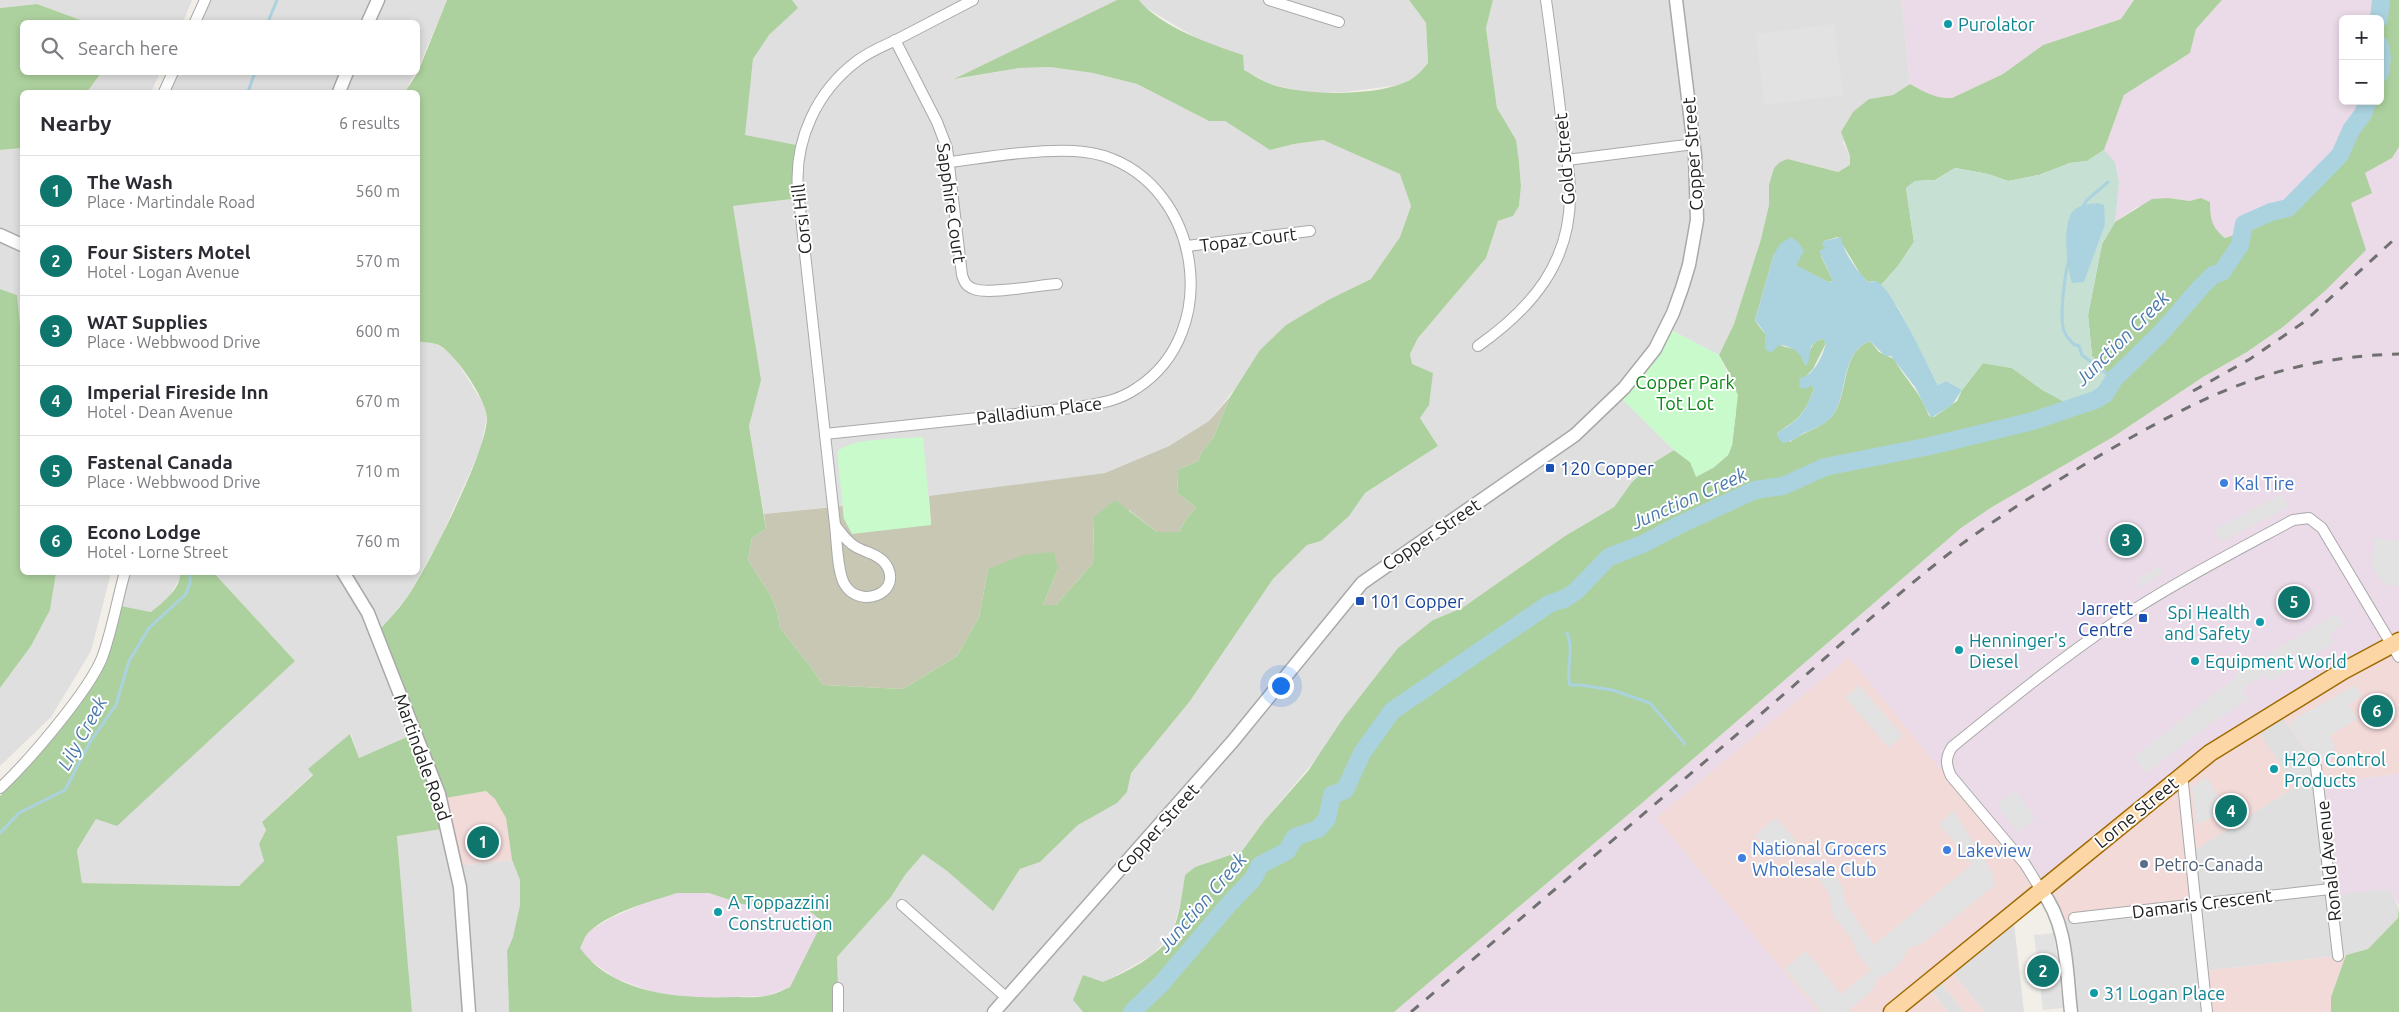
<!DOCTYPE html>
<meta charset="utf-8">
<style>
:root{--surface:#fff;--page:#f7f7f7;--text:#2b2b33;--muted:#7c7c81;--line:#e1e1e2;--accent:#0f766e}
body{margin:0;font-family:Ubuntu,sans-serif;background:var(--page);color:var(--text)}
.controls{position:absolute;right:15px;top:15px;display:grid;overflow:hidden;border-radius:8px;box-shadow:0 2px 8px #0003}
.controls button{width:45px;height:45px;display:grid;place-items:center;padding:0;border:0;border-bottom:1px solid var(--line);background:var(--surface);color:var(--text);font:25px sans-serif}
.you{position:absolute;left:1280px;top:685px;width:18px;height:18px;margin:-12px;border:4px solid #fff;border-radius:50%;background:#1a73e8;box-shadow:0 0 0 8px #1a73e833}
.badge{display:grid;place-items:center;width:32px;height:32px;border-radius:50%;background:var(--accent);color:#fff;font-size:16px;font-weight:700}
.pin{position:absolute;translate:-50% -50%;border:2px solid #fff;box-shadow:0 1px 5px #0006}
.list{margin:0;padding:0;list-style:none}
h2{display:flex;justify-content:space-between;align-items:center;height:65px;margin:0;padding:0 20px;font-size:21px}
h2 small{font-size:16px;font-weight:400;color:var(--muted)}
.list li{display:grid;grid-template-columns:32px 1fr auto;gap:15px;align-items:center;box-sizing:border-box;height:70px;padding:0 20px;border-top:1px solid var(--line)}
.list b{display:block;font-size:19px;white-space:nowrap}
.list p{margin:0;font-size:16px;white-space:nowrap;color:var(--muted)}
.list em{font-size:16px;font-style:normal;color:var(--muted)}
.icon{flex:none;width:28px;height:28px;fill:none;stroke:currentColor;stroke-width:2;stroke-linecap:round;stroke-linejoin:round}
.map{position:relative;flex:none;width:2399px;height:1012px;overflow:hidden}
.search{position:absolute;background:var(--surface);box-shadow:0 2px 8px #0003;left:20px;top:20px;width:400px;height:55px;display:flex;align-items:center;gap:12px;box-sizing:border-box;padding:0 18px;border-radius:8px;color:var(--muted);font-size:19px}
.panel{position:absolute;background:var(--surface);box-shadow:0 2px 8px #0003;left:20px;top:90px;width:400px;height:485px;border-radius:8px}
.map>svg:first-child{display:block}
</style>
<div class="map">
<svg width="2399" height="1012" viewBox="0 0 2399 1012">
<rect width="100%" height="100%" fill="#f2efe9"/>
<g fill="#e0dfdf">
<path d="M0 0H192L183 22H86L37 4 0 8Z"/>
<path d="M210 0H447L418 69V22H200Z"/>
<path d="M792 0H1117L957 79 1019 68 1050 67 1093 73 1137 84 1209 121H1225L1270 150 1294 144 1323 140 1401 174 1411 206 1400 237 1371 279 1328 300 1286 325 1209 421 1169 446 1105 473 963 493 764 514 749 426 753 405 733 206 800 198 744 135 753 59 769 35 797 8Z"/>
<path d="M1139 0H1409L1426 23 1428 63 1417 76 1400 85 1345 92 1312 93 1286 88 1268 83 1244 70 1209 44 1181 29 1145 7Z"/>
<path d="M1493 0H1902L1910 84 1893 95 1869 99 1843 142 1850 156V166L1838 172 1788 159 1769 185V205L1761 239 1734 324 1719 355 1667 328 1620 397 1674 450 1653 463 1632 482 1614 507 1565 536 1462 608 1433 620 1264 821 1242 851 1195 867 1185 875 1182 898 1172 934 1152 955 1073 1000 1083 1012H839L837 957 891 897 905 875 923 854 947 871 993 910 1020 869 1040 862 1078 825 1097 814 1127 792 1130 773 1190 701 1273 579 1307 545 1321 541 1365 493 1438 446 1420 418 1410 354 1418 338 1486 258 1498 221 1513 216 1519 206 1521 186 1519 162 1505 122 1497 108 1486 28Z"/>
<path d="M101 73V72L160 73 151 92H87Z"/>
<path d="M178 73H415L405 92H169Z"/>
<path d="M22 148V343L17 295 0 289V150Z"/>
<path d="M418 341 436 344 453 355 484 405 487 417 480 450 440 539 408 596 376 634 416 733 359 758 351 734 309 769 313 774 262 822 266 830 259 844 264 861 239 886 82 883 77 850 96 819 295 661 214 573 418 572Z"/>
<path d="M56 573H111L91 651 51 717 0 766V688L31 646 50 610Z"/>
<path d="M131 573H180V578L169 597 151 612 121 606Z"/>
<path d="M2278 711 2318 767 2390 889 2398 906V918L2368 949 2346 955 2204 971 2208 1012H2071L2061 921 2074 919 2192 852 2255 726Z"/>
<path d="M448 828 455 866 512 860 520 880V905L513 937 507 951 509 1012H412L397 835Z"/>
<path d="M2013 914 2024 1012H1984L1948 967Z"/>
<path d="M1936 977 1965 1012H1948L1926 985Z"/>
</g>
<g fill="#f2dad9">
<path d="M2399 641V774L2320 783 2318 767 2278 711Z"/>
<path d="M1849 657 1939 768 2255 726 2295 787 2192 852 2197 905 2061 921 2043 890 1948 967 1984 1012H1965L1936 977 1926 986 1948 1012H1817L1656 818Z"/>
<path d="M486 791 495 799 506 818 512 860 455 866 440 799Z"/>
<path d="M2346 955 2331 997V1012H2208L2204 971Z"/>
</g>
<g fill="#ebdbe8">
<path d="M1902 0H2134L2121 19 2043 45 2003 74 1952 98 1943 99 1927 94 1910 84Z"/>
<path d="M2222 0H2382L2379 19H2343V101H2369L2364 114 2351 131 2341 155 2289 208 2271 212 2243 232 2225 238 2214 230 2210 217V202L2201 199 2190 201 2168 198 2137 207 2115 222 2119 183 2104 150 2124 95 2190 53 2196 29Z"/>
<path d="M2399 147V641L2211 754 2042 890 1949 768H1939L1849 657 1656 818 1817 1012H1394L1642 803 1961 528 1992 507 2113 437 2203 377 2247 352 2283 327 2325 291 2351 202 2365 173 2392 158Z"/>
<path d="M2399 774V905L2389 889 2332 896 2320 783Z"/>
<path d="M677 893H709L742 904 780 910 805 908 816 916 822 924 790 987 766 996 698 998 653 992 615 978 587 958 580 948 588 932 611 918 645 903Z"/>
</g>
<path fill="#c7c7b4" d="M1230 397 1213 438 1201 453 1198 461 1177 470 1178 494 1196 507 1185 521 1179 532H1157L1129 510 1094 517 1093 563 1056 605H1043L1058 569H988L979 617 957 656 903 689 823 685 810 666 780 628 778 614 771 596 748 560 752 538 766 529 764 514 843 506 844 519 931 525 929 496 1105 473 1169 446 1209 421Z"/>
<g fill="#add19e" fill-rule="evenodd">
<path d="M447 0H792L798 8 769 35 753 59 745 135 801 146 800 198 733 206 761 380 749 426 766 529 752 538 748 560 771 596 778 614 780 628 810 666 823 685 903 689 957 656 979 617 988 569 1023 555 1054 552 1058 569 1043 605H1056L1093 563 1094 517 1115 500 1157 532H1179L1185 521 1196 507 1178 494 1177 470 1198 461 1201 453 1213 438 1230 397 1260 350 1286 325 1328 300 1371 279 1400 237 1411 206 1400 174 1323 140 1294 144 1270 150 1225 121H1209L1137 84 1093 73 1050 67 1019 68 954 79 1117 0H1139C1159 26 1212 45 1243 55L1244 70C1252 74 1260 80 1268 83 1300 96 1369 96 1401 84 1413 80 1420 73 1428 63L1426 23 1409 0H1493L1486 28 1497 108 1516 140 1519 162 1521 186 1519 206 1513 216 1498 221 1486 258 1418 338 1410 354 1412 364 1433 373 1429 405 1420 418 1438 446 1365 493 1349 516 1321 541 1307 545 1273 579 1190 701 1131 773 1127 792 1117 803 1078 825 1040 862 1020 869 993 911 947 871 923 854 905 875 891 897 837 957 839 1012H509L507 951 513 937 520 905V880L512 860 506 818 495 799 486 791 440 799 448 828 397 836 412 1012H0V796L35 759 94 684 109 654 121 606 151 612C163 602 181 589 180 573H214L295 661 117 826 96 819 77 850 82 883 239 886 264 861 259 844 266 830 262 822 313 775 308 769 350 734 359 758 416 733 376 634C386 622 398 610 408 596 428 566 488 450 487 417 486 399 453 349 436 344 430 342 424 343 418 341V92H405L418 72ZM677 893H709L742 904 780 910 805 908 816 916 822 923 790 987C783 990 774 995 765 996 756 998 744 997 735 997 683 999 613 995 580 948 583 943 585 935 590 931 613 911 649 902 677 893Z"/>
<path d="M2134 0H2222L2196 29 2190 53 2124 95 2104 150 2087 161 2070 163 2039 175 2008 181 1988 174 1955 168 1935 180 1915 181 1906 188 1914 242 1898 266 1881 285 1875 281 1868 282 1861 275 1838 237 1824 241 1825 248 1821 256 1833 281 1828 282 1799 268 1795 264 1801 255 1774 254 1755 320C1760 329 1769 338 1778 344 1791 351 1798 343 1805 365 1810 354 1810 340 1823 339L1826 343 1813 369 1804 378 1814 388C1806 413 1799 419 1777 433L1790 442C1805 430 1824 429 1835 412 1848 391 1842 351 1870 341L1879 352 1894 359C1904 378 1922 394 1929 416L1934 417 1957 401 1962 390 1983 363 2012 368 2044 391 2096 401 2105 395 2114 380 2092 356 2088 315 2102 244 2115 222 2152 199 2168 198 2190 201 2201 198 2210 202C2210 219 2212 228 2225 238L2243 232 2244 224 2271 212 2289 208 2341 155 2351 131 2364 114 2369 101H2380C2380 87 2383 72 2383 58 2383 37 2377 20 2382 0H2399V147L2392 158 2365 173 2372 193 2351 203 2366 250 2325 291 2283 327 2247 352 2203 377 2113 437 1992 507 1961 528 1642 803 1394 1012H1083L1073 1000 1083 975 1103 982C1123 974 1163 954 1172 933 1180 915 1182 894 1185 875L1195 867 1242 851 1264 821 1308 771 1344 717 1398 648 1433 620 1462 608 1565 536 1614 507 1632 482 1653 463 1674 450 1690 462 1713 468 1728 455 1732 445 1736 411 1732 378 1719 355 1734 324 1761 239 1769 205V185L1774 168 1780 162 1788 159 1838 172 1850 165V156L1841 132 1853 112 1869 99 1893 95 1910 84C1924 92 1936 99 1952 98L2003 74 2043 45 2121 19Z"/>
<path d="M37 4 86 22H22V72L101 73 87 92H22V148L0 150V8Z"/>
<path d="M0 289 17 295 22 343V572L56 573 50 610 31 646 0 688Z"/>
<path d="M2399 905V1012H2331V997L2346 955 2368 949 2398 918Z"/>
</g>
<path fill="#c6e0d4" d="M2104 150 2115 162 2119 183 2115 222 2102 244 2088 315 2092 356 2114 380C2102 399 2096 401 2075 408L2044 391 2012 368 1983 363 1962 390 1946 381 1938 385 1899 309 1881 285 1898 266 1914 242 1906 188 1915 181 1935 180 1955 168 1988 174 2008 181 2039 175 2070 163 2087 161Z"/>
<g fill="#c8facc">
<path d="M1667 328 1719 355 1738 395 1732 445 1728 455 1713 468 1696 477 1690 462 1674 450 1619 396Z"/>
<path d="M923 437 931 525 852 534 844 519 837 452C851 437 902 439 923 437Z"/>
</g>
<g fill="#e2e2e2">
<path d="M1834 24 1843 95 1764 105 1756 34Z"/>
<path d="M2282 494 2289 507 2221 542 2215 529Z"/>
<path d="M2374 538 2399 541V586L2387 585 2383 582 2372 568Z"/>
<path d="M2159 566 2163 573 2140 587 2136 580Z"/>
<path d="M2337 613 2344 624 2329 634 2334 643 2269 682 2265 675 2243 688 2248 699 2206 727 2147 773 2134 757 2235 678 2234 675Z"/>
<path d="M1859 685 1903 736 1889 748 1845 697Z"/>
<path d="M2355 685 2362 696 2349 705 2357 719 2329 736 2336 748 2315 762 2288 723Z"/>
<path d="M2207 777 2225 809 2197 826 2192 787Z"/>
<path d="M2016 791 2035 818 2017 832 1997 805Z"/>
<path d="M1953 810 1992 872 1995 885 1923 943 1909 948 1901 962 1889 973 1877 979 1872 991 1847 1012H1821L1785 969 1806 951 1841 994 1871 970 1856 951 1852 939 1833 916 1828 891 1807 864 1814 859 1824 863 1842 885 1845 902 1874 945 1972 864 1939 824Z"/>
<path d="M1776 817 1797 842 1776 860 1755 835Z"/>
<path d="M2054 933 2063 1008 2043 1010 2034 935Z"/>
</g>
<g fill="#aad3df">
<path d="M2098 203 2104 205 2105 224 2084 282 2072 283C2067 268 2062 227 2072 212 2078 205 2089 204 2098 203Z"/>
<path d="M1791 237 1798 242 1804 251 1796 265 1828 282 1833 281 1819 251 1825 248 1822 245 1824 241 1841 237C1843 252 1857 271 1868 282 1869 282 1875 281 1876 281 1891 286 1929 368 1938 385L1946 381 1962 390 1952 405 1931 418 1915 387 1891 356H1885L1870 341C1842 351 1847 391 1835 412 1828 424 1816 428 1804 433 1797 437 1791 442 1783 443L1777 436V433C1799 420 1806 413 1814 388L1811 385 1806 389 1799 387 1800 378C1814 376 1823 355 1826 343L1823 339 1818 340 1811 346 1808 364 1805 365C1801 352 1792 346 1779 345L1771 353 1765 349V333L1755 320 1774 254 1780 244Z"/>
</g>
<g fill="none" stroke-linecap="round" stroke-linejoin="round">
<g stroke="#aad3df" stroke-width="3">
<path d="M268 22 277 0"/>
<path d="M248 92 255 72"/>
<path d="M2082 208 2087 200 2108 182"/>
<path d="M2069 259C2065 274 2059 316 2064 331 2066 336 2070 340 2073 344L2079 346 2082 355 2114 379"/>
<path d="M1566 607V598"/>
<path d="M1567 633C1575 650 1565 669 1570 685H1581L1612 690 1650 703 1685 744"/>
<path d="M0 833 19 813 65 790 90 742 116 705 129 661 149 628 186 594 190 583V572"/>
</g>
<g stroke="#aad3df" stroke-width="18">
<path d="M2379 19 2381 0"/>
<path d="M2380 73 2382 58 2380 45"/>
<path d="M1132 1012 1161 984 1230 903 1253 879 1260 865 1287 851 1295 837 1318 829 1327 819 1332 795 1345 790 1362 753 1392 711 1549 604 1566 598 1576 591 1609 557 1643 544 1679 525 1755 490 1783 486 1825 467 1930 446 2033 421 2095 400 2105 394 2114 379 2160 334 2200 288 2213 275 2222 272 2240 245 2244 224 2271 212 2288 208 2340 155 2351 130 2363 114 2368 101"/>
</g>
<g stroke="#a9a9a9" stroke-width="12">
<g id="minor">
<path d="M1269 0 1339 22"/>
<path d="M195 22 205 0"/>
<path d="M895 40 937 122 947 148 962 275C964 282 966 286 974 289 989 295 1039 285 1057 284"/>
<path d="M164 92 173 72"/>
<path d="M1567 160 1694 144"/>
<path d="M1187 246 1310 231"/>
<path d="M1478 346C1532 308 1571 262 1570 193 1570 170 1565 147 1562 125 1557 83 1552 42 1546 0"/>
<path d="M825 434 1072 408C1096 404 1117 402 1137 388 1223 332 1201 187 1104 156 1066 143 992 157 950 162"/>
<path d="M835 525C841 533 847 542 856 547 867 553 882 555 888 568 900 595 859 608 845 585 837 573 837 540 835 525L798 190C794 140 817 91 857 61 870 51 884 46 898 39 923 26 948 13 973 0"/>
<path d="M2316 767 2338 956"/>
<path d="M2182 774 2207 1012"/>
<path d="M0 788C28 762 88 692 102 658 112 631 117 600 125 572"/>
<path d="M2041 890 2025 864 1951 776C1946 765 1945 758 1952 747 2006 703 2060 659 2118 620 2174 583 2234 552 2293 520L2309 518 2322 528 2399 657"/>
<path d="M902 905 1007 998"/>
<path d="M2074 918 2330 889"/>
<path d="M838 1012V988"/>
</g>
</g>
<g stroke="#a9a9a9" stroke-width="15">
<g id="tertiary">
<path d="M368 22 378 0"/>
<path d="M339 92 347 72"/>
<path d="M0 235 22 245"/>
<path d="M343 572 368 613 439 794 460 887 469 1012"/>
<path d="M2041 890C2068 924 2066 970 2071 1012"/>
<path d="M994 1012 1233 741 1362 583 1575 435 1624 388 1655 349 1673 313 1682 288 1689 265 1697 220 1695 155 1676 0"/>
</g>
</g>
<g stroke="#a06b00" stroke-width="19">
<path id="primary" d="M1892 1012 2210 753 2343 671 2399 641"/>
</g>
<use href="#minor" stroke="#fff" stroke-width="10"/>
<use href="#tertiary" stroke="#fff" stroke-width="12"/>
<use href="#primary" stroke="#fcd6a4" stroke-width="16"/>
<g stroke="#707070" stroke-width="3" stroke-dasharray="10 10" stroke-linecap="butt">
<path d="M2193 391 2250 359 2304 322 2399 235"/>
<path d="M1411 1012C1524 916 1636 820 1748 725 1813 670 1875 612 1942 559 1993 519 2048 486 2104 453 2204 395 2281 357 2399 354"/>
</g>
</g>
<g fill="#0f9aa8" stroke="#fff" stroke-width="2">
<circle cx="1948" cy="24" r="5"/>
<circle cx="2260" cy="622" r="5"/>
<circle cx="1959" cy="650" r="5"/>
<circle cx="2195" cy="661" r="5"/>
<circle cx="2274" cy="769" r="5"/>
<circle cx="718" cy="912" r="5"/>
<circle cx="2094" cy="993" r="5"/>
</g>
<g fill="#1a4fb4" stroke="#fff" stroke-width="2">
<rect x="1545" y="463" width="10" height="10" rx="2.5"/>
<rect x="1355" y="596" width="10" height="10" rx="2.5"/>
<rect x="2138" y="613" width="10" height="10" rx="2.5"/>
</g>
<g fill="#3f7fe0" stroke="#fff" stroke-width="2">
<circle cx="2224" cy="483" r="5"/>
<circle cx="1947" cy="850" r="5"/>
<circle cx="1742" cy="858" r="5"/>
</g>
<circle fill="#5c6f8a" stroke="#fff" stroke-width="2" cx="2144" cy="864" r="5"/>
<g text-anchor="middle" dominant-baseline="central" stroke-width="4" stroke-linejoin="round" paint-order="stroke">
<g font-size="18" fill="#0d838f" stroke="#fff" text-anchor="start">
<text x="1958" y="24">Purolator</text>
<text x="2250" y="612" text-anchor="end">Spi Health<tspan x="2250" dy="21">and Safety</tspan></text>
<text x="1969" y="640">Henninger's<tspan x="1969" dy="21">Diesel</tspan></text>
<text x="2205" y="661">Equipment World</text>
<text x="2284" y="759">H2O Control<tspan x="2284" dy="21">Products</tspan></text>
<text x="728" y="902">A Toppazzini<tspan x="728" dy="21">Construction</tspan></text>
<text x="2104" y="993">31 Logan Place</text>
</g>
<g font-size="18" fill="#222" stroke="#fff">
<text transform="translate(1692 154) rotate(-94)">Copper Street</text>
<text transform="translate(1564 159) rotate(-95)">Gold Street</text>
<text transform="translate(952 203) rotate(82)">Sapphire Court</text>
<text transform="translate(801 219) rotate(-96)">Corsi Hill</text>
<text transform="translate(1248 239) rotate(-7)">Topaz Court</text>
<text transform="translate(1039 410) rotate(-7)">Palladium Place</text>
<text transform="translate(1431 534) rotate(-34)">Copper Street</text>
<text transform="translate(423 757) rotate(70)">Martindale Road</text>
<text transform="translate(2136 812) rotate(-39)">Lorne Street</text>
<text transform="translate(1157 828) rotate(-48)">Copper Street</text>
<text transform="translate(2328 861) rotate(-96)">Ronald Avenue</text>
<text transform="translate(2202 903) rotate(-7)">Damaris Crescent</text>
</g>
<g font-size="18" fill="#0c8416" stroke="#fff">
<text x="1685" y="382">Copper Park<tspan x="1685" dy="21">Tot Lot</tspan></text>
</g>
<g font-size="18" fill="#164399" stroke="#fff" text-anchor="start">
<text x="1560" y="468">120 Copper</text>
<text x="1370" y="601">101 Copper</text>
<text x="2133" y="608" text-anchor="end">Jarrett<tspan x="2133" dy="21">Centre</tspan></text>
</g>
<g font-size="18" fill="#366cbe" stroke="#fff" text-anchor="start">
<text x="2234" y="483">Kal Tire</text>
<text x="1752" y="848">National Grocers<tspan x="1752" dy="21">Wholesale Club</tspan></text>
<text x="1957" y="850">Lakeview</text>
</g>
<g font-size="18" fill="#4e5e75" stroke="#fff" text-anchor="start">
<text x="2154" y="864">Petro-Canada</text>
</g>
<g font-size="19" font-style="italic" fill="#4a7aab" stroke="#fff">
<text transform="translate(2122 338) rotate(-45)">Junction Creek</text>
<text transform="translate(1689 498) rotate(-24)">Junction Creek</text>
<text transform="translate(82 733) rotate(-61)">Lily Creek</text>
<text transform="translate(1202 902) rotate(-49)">Junction Creek</text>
</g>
</g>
</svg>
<div class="controls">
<button>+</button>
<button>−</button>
</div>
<div class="you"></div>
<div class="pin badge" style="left:483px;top:842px">1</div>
<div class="pin badge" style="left:2043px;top:971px">2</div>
<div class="pin badge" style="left:2126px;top:540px">3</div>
<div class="pin badge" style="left:2231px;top:811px">4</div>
<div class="pin badge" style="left:2294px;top:602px">5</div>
<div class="pin badge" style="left:2377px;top:711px">6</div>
<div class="search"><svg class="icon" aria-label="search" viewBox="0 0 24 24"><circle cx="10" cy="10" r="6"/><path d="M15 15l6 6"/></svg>Search here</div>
<section class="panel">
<h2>Nearby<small>6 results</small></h2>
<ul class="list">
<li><span class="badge">1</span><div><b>The Wash</b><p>Place · Martindale Road</p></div><em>560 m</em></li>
<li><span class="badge">2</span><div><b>Four Sisters Motel</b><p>Hotel · Logan Avenue</p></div><em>570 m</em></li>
<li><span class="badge">3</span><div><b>WAT Supplies</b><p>Place · Webbwood Drive</p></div><em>600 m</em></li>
<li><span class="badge">4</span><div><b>Imperial Fireside Inn</b><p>Hotel · Dean Avenue</p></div><em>670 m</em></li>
<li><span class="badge">5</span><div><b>Fastenal Canada</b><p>Place · Webbwood Drive</p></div><em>710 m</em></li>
<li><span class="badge">6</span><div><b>Econo Lodge</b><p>Hotel · Lorne Street</p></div><em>760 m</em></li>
</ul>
</section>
</div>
